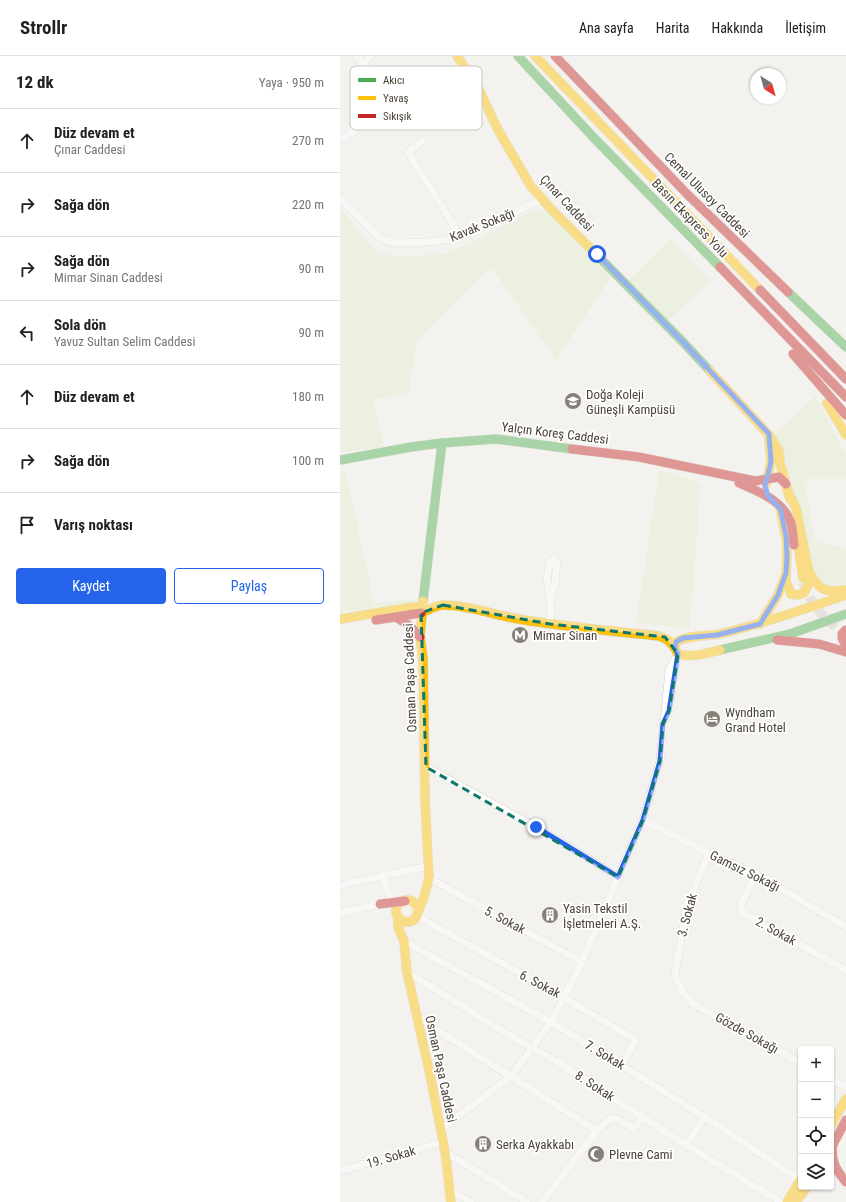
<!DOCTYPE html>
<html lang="tr">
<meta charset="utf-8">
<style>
:root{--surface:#fff;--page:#f2f2f2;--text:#202124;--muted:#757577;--line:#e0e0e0;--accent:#2563eb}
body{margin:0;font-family:"Roboto Condensed",sans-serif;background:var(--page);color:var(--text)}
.controls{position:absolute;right:12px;bottom:12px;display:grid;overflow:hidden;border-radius:4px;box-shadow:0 1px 3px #0004}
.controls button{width:36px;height:36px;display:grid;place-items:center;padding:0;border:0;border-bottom:1px solid var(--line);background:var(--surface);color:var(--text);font:20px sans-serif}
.compass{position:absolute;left:410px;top:12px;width:36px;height:36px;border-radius:50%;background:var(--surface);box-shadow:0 1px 3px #0004;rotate:143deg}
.stop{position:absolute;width:12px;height:12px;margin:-9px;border:3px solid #2563eb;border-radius:50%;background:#fff}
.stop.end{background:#2563eb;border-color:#fff;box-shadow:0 1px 4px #0008}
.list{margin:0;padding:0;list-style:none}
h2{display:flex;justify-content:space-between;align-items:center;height:52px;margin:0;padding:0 16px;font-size:17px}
h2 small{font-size:13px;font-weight:400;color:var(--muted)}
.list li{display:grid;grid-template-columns:26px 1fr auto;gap:12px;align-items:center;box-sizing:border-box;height:64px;padding:0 16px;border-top:1px solid var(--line)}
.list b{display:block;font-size:15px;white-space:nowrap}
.list p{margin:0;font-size:13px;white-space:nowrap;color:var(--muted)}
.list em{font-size:13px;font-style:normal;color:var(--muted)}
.actions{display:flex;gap:8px;padding:12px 16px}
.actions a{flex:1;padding:9px 0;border:1px solid var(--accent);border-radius:4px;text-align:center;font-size:14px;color:var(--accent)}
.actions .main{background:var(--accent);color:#fff}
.icon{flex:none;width:22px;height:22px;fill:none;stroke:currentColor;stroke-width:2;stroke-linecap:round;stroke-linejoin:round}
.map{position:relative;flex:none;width:506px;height:1146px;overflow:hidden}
header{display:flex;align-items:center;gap:24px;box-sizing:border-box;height:56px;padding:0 20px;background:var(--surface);border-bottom:1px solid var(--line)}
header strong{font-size:19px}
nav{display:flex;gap:22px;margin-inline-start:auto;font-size:14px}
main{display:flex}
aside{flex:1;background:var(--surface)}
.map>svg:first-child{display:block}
</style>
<header>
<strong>Strollr</strong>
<nav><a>Ana sayfa</a><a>Harita</a><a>Hakkında</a><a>İletişim</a></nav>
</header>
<main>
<aside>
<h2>12 dk<small>Yaya · 950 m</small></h2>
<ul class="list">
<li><svg class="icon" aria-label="ahead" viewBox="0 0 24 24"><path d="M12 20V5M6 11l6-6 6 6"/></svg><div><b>Düz devam et</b><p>Çınar Caddesi</p></div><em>270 m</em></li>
<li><svg class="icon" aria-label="right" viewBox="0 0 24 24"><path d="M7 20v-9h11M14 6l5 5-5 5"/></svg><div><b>Sağa dön</b></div><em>220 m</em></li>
<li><svg class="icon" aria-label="right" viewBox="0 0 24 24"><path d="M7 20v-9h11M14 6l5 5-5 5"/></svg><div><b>Sağa dön</b><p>Mimar Sinan Caddesi</p></div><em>90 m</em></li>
<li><svg class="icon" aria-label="left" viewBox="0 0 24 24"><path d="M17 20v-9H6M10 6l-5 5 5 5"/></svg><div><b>Sola dön</b><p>Yavuz Sultan Selim Caddesi</p></div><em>90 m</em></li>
<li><svg class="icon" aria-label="ahead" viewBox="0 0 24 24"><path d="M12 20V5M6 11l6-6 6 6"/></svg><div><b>Düz devam et</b></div><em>180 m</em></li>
<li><svg class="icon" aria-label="right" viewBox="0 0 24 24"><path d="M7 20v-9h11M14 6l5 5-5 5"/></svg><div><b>Sağa dön</b></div><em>100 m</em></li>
<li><svg class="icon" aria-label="arrive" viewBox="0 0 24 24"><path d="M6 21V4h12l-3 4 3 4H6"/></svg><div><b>Varış noktası</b></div></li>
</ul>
<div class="actions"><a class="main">Kaydet</a><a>Paylaş</a></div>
</aside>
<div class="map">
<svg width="506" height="1146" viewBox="0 0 506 1146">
<rect width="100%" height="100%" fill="#f4f2ee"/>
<g fill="#e1eecf">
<path d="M0 152 38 198 64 200 105 198 126 189 197 153 207 157 271 221 216 304 158 221 152 214H148L77 285 68 338 34 343 44 391 0 396Z"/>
<path d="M331 183 372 225 327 265 288 225Z"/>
<path d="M476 340 506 399V423H464L475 485 506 492V528L500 531H489L471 516 434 379Z"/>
<path d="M319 414 361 427 350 572 296 567Z"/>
<path d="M6 416 34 547 77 543 76 547 33 551 0 557V417Z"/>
</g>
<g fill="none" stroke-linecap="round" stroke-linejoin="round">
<path stroke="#d2cfca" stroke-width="10" stroke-dasharray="10 5" stroke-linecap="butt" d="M464 527C470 549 487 566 506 578"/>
<g stroke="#d2d0cb" stroke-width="8">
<g id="street">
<path d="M17 0 29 15"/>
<path d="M23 7 31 0"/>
<path d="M0 84 33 62"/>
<path d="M82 85 68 96 120 180"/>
<path d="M0 143 40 182 55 187 87 186 111 183 138 173 203 143"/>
<path d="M210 568 211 555 210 542 215 528 217 506 214 503 210 506 207 523 210 542"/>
<path d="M326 663 329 655 336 605"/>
<path d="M86 711 196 771 278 821 242 906 211 966 171 1020 101 1073"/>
<path d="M303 764 369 797 416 818 506 871"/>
<path d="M369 797 347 849 338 900 335 919 343 937 353 948 461 1007"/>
<path d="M416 818 401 849V854L405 858 506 914"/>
<path d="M43 819 51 846"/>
<path d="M278 821 303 764 320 705 329 615 338 598"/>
<path d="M89 822 242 906"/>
<path d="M0 829 89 810"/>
<path d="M0 857 40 848"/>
<path d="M77 860 223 941 296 984 282 1009"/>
<path d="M64 885 211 966 365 1061 460 1124"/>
<path d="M67 916 166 977 216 1005 346 1089 441 1146"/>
<path d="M77 961 257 1075 202 1146"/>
<path d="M491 1023 506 1031"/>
<path d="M257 1075 271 1062H276L293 1072 296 1070 303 1061"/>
<path d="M346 1089 365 1061"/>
<path d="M105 1096 187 1146"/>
<path d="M0 1115 103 1086"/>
<path d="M110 1134 131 1146"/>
</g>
</g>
<g stroke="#d3cfc5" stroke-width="10">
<g id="fast">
<path d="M178 0 255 83 380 211"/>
<path d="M252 194 343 286 369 314"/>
<path d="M448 236 506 291"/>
<path d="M0 404 71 391 102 387 156 383 232 393"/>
<path d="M83 545 102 387"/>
<path d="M380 594 450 578 506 558"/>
</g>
</g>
<g stroke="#d3cfc5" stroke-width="10">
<g id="slow">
<path d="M117 0 137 29 157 72 190 129 211 153 252 194"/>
<path d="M195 0 420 234"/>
<path d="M369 314 429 379 439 395 440 407 450 443"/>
<path d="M487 347 506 379"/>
<path d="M426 428 431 406 429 383"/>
<path d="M440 452 447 487 446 525 451 538 458 539 464 537 469 527 468 512 456 452 448 435"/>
<path d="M457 481 463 522"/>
<path d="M469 515C478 534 485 537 505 534"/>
<path d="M81 557C88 554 96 549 104 549 129 549 154 559 179 563 226 571 272 575 319 580L328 584 335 592"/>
<path d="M0 563 73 551H82"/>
<path d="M420 568 438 539 445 520"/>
<path d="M380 594C366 597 352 602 338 598L335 592 336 586C350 578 368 581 384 577 425 567 465 553 506 539"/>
<circle cx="67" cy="855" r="11"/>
<path d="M78 856 84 841 89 822 85 744 83 603 80 581 83 545"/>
<path d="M58 860V871L64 885 67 916 91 1023 105 1096 111 1146"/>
<path d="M491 1069 506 1043"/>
<path d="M447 1146 461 1123"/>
<path d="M456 1146 467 1131"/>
</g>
</g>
<g stroke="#d3cfc5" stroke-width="10">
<g id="jam">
<path d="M215 0 347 138 448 236"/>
<path d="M380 211 506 341"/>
<path d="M420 234 506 323"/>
<path d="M453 298 506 359"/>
<path d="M232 393 299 401 415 425 439 421 446 428"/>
<path d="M399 427C419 436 443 444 451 467 453 474 453 482 454 489"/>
<path d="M56 561 71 571 80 581"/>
<path d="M36 564 81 557"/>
<path d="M506 574 502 578V582L506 590"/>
<path d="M437 584 479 588 506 596"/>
<path d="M40 848 65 845"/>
<path d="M493 1088C490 1104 496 1114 506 1126"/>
<path d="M491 1092 506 1064"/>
</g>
</g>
<use href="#street" stroke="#fdfdfc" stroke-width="7"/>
<use href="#fast" stroke="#4caf50" stroke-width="9"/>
<use href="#slow" stroke="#ffc107" stroke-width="9"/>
<use href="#jam" stroke="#c62828" stroke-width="9"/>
</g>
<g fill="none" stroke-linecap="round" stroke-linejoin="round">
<path stroke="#2563eb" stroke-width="5" d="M196 771 278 821 303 764 320 705 323 668 329 655 338 598 335 592 336 586 343 582 377 579 420 568 438 539 446 517 447 501 446 480 440 452 428 440 425 430 431 406 429 378 343 286 257 198"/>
</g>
<path d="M0 0H506V1146H0ZM103 549 210 568 325 581 338 598 329 655 323 668 320 705 303 764 278 821 86 711 81 557Z" fill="#f4f2ee" fill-opacity=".55" fill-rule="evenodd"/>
<path fill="none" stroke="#0f766e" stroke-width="3" stroke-dasharray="8 5" stroke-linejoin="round" d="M103 549 210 568 325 581 338 598 329 655 323 668 320 705 303 764 278 821 86 711 81 557Z"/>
<defs>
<g id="school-disc" transform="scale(0.9)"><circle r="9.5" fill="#868178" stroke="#fff"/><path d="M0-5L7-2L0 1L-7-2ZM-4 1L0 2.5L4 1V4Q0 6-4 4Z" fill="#fff"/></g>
<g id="metro-disc" transform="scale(0.9)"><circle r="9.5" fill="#868178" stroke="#fff"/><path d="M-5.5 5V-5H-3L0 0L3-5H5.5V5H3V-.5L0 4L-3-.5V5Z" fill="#fff"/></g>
<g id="hotel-disc" transform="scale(0.9)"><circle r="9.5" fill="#868178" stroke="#fff"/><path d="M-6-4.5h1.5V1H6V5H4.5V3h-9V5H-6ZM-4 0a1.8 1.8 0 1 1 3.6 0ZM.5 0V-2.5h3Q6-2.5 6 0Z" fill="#fff"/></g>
<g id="building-disc" transform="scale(0.9)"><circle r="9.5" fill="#868178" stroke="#fff"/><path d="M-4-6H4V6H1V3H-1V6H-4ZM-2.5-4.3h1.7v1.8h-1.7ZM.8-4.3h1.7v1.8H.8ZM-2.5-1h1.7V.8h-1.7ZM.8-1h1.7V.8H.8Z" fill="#fff"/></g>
<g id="mosque-disc" transform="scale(0.9)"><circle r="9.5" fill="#868178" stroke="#fff"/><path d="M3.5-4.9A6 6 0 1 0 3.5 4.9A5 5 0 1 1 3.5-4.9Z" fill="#fff"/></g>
</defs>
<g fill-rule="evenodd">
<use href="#school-disc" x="233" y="345"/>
<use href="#metro-disc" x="180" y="579"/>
<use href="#hotel-disc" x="372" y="663"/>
<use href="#building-disc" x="210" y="859"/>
<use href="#building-disc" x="143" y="1088"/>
<use href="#mosque-disc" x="256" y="1098"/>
</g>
<g text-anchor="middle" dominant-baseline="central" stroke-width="3.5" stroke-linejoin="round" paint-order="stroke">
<g font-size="13" fill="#4b4439" stroke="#fff">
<text transform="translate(367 139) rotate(45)">Cemal Ulusoy Caddesi</text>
<text transform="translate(227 147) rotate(47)">Çınar Caddesi</text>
<text transform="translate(350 162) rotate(46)">Basın Ekspress Yolu</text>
<text transform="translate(142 169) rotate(-22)">Kavak Sokağı</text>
<text transform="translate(215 377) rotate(7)">Yalçın Koreş Caddesi</text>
<text transform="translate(70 622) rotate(-92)">Osman Paşa Caddesi</text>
<text transform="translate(405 815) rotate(26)">Gamsız Sokağı</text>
<text transform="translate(347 859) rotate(-75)">3. Sokak</text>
<text transform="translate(165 864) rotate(28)">5. Sokak</text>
<text transform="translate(436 875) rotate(29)">2. Sokak</text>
<text transform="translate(200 928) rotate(28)">6. Sokak</text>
<text transform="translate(407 977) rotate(29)">Gözde Sokağı</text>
<text transform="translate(265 999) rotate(31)">7. Sokak</text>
<text transform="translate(101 1013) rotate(78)">Osman Paşa Caddesi</text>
<text transform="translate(255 1030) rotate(33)">8. Sokak</text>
<text transform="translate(51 1101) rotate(-16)">19. Sokak</text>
</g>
<g font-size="13" fill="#4b4439" stroke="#fff" text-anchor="start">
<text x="246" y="338">Doğa Koleji<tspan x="246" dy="15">Güneşli Kampüsü</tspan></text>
<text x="193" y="579">Mimar Sinan</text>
<text x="385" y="656">Wyndham<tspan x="385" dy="15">Grand Hotel</tspan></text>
<text x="223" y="852">Yasin Tekstil<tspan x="223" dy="15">İşletmeleri A.Ş.</tspan></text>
<text x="156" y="1088">Serka Ayakkabı</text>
<text x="269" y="1098">Plevne Cami</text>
</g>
</g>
<rect x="10" y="10" width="132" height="64" rx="6" fill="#fff" stroke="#c9c7c4" stroke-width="1"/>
<rect x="18" y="22" width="18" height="4" fill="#4caf50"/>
<rect x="18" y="40" width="18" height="4" fill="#ffc107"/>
<rect x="18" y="58" width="18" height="4" fill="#c62828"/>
<g font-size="11" fill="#4b4439">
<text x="43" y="28">Akıcı</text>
<text x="43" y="46">Yavaş</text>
<text x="43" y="64">Sıkışık</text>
</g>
</svg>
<div class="controls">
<button>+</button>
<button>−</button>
<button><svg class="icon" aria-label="locate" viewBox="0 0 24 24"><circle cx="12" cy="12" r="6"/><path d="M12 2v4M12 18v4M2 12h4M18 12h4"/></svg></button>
<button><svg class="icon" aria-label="layers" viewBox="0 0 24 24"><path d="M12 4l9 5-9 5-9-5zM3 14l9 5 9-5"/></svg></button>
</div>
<svg class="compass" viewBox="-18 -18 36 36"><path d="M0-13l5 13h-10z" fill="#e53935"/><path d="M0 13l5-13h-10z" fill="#757577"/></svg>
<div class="stop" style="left:257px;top:198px"></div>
<div class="stop end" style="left:196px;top:771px"></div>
</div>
</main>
